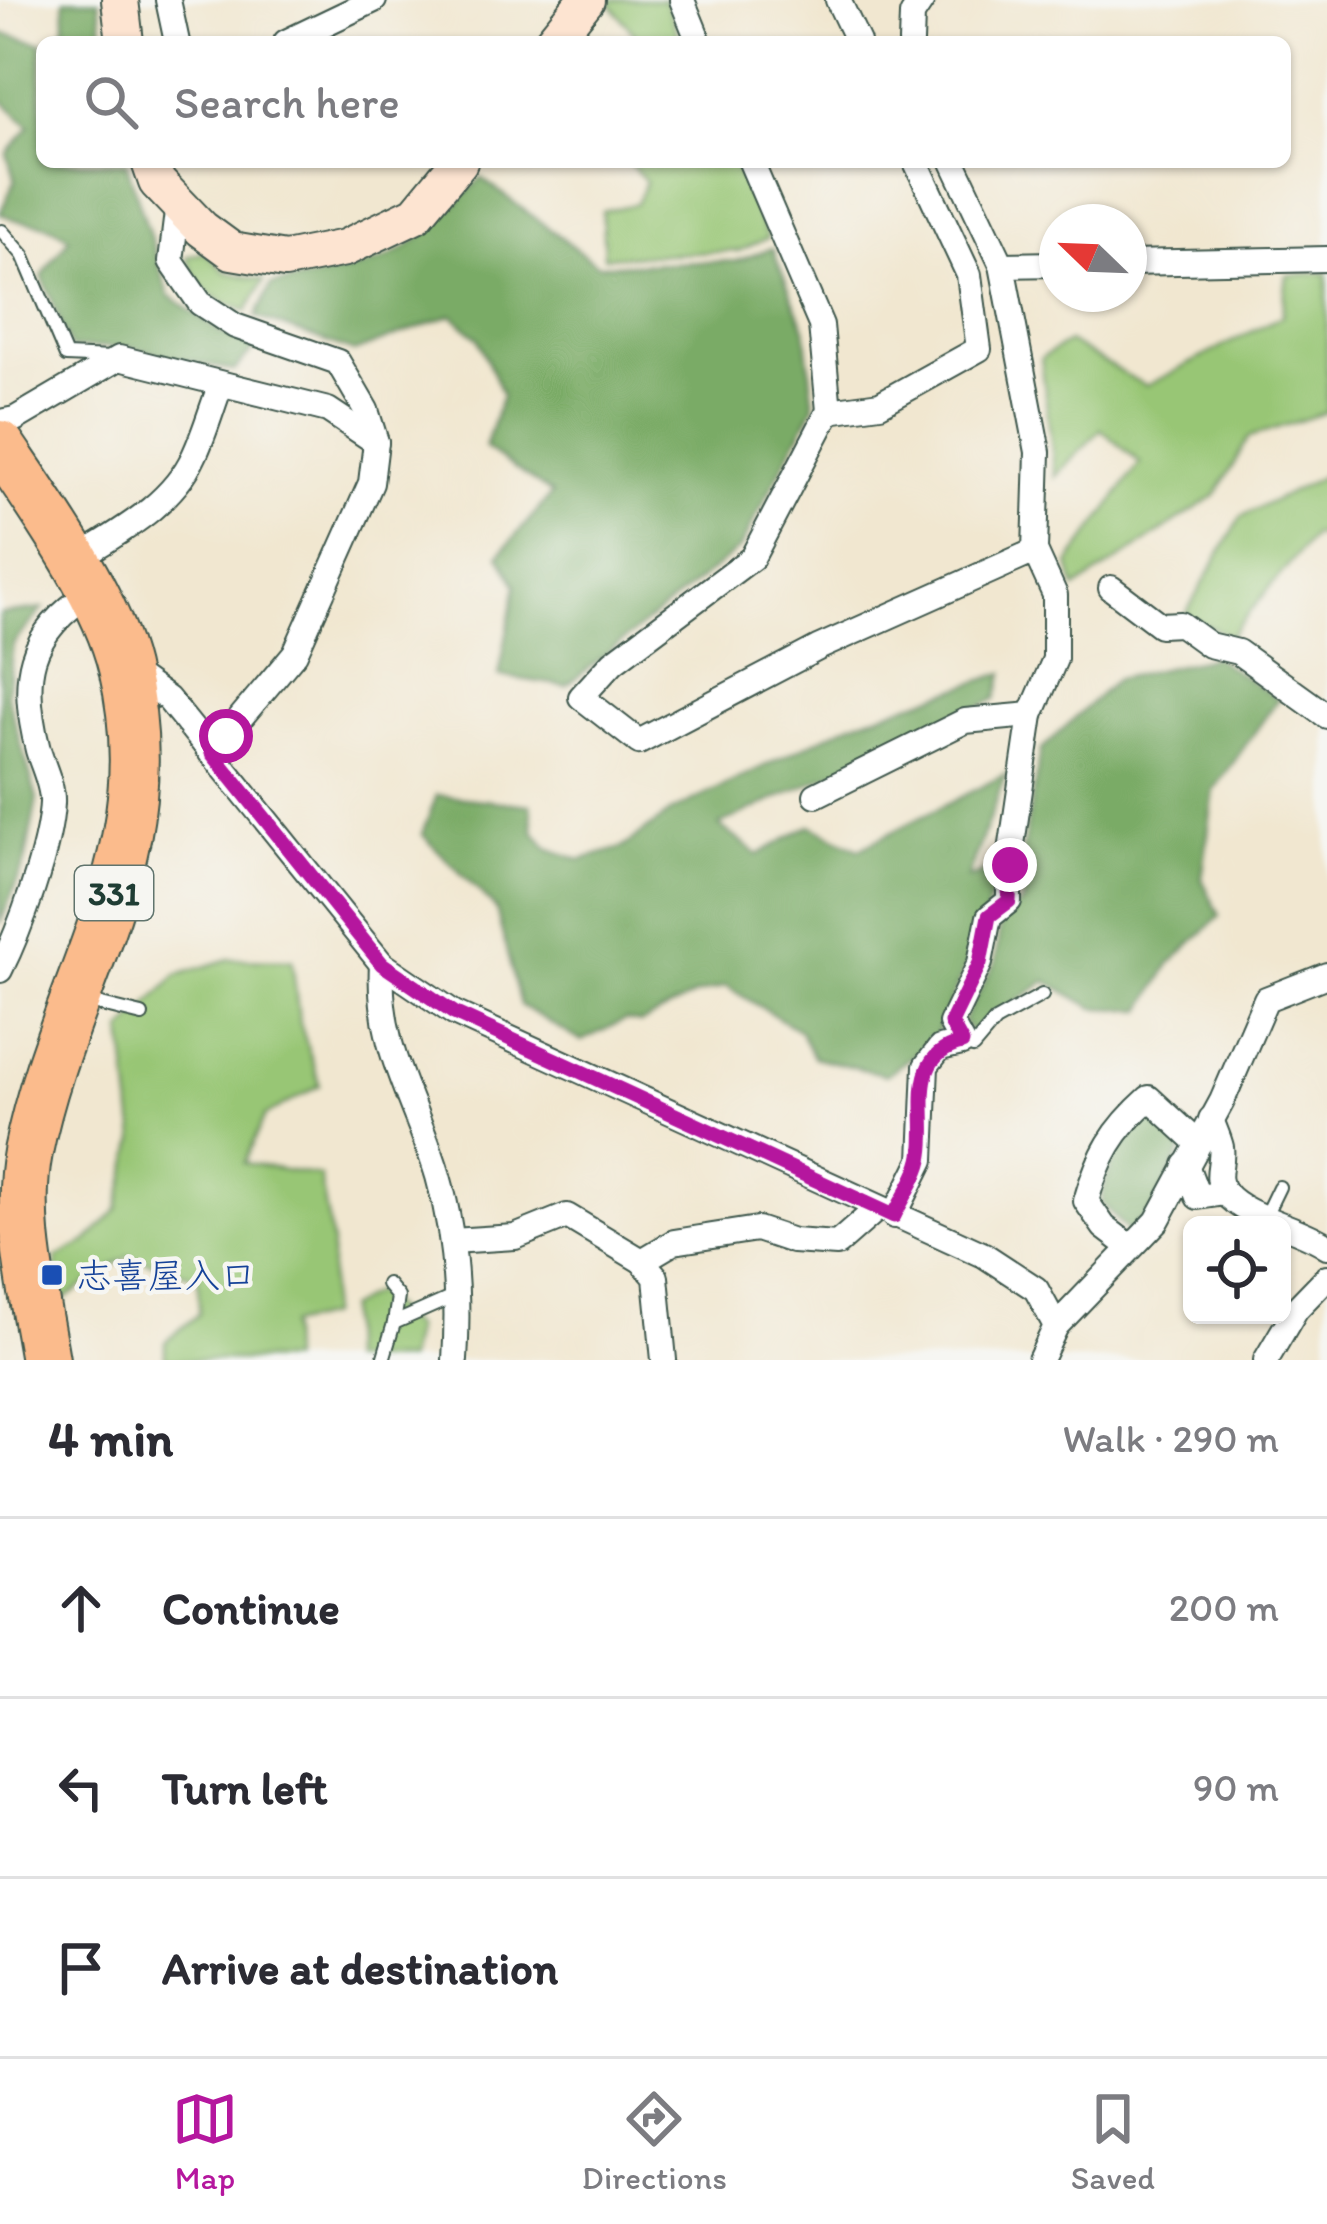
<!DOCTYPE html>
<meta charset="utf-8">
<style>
:root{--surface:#fff;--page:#f2f2f3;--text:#2b2b33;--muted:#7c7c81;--line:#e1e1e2;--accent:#b5179e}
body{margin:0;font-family:Itim,"Klee One",sans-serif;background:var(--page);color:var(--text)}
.controls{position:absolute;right:36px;bottom:36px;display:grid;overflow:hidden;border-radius:18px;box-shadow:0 3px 9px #0004}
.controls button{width:108px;height:108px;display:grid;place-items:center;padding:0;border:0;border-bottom:3px solid var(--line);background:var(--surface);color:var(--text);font:60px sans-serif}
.compass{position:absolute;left:1039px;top:204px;width:108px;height:108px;border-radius:50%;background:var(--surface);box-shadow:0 3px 9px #0004;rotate:293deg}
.stop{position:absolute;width:36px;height:36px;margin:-27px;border:9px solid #b5179e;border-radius:50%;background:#fff}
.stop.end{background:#b5179e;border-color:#fff;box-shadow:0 3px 12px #0008}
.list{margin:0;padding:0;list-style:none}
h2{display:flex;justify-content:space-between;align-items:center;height:156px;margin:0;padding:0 48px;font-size:51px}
h2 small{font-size:39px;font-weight:400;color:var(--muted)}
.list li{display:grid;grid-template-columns:78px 1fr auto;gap:36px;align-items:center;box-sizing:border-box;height:180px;padding:0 48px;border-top:3px solid var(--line)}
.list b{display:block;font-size:45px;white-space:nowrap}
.list em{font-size:39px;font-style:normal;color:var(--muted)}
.icon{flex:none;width:66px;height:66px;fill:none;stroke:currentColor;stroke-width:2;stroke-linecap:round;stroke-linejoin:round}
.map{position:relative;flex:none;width:1327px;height:1360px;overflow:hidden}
.search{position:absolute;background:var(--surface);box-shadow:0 3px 9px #0004;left:36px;right:36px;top:36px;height:132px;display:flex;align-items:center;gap:30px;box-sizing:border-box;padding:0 42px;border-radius:18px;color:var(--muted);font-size:45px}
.sheet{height:696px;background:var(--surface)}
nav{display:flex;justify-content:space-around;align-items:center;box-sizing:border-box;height:168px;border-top:3px solid var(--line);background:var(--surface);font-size:33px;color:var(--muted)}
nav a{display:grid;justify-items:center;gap:6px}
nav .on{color:var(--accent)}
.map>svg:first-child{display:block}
</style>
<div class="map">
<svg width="1327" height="1360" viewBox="0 0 1327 1360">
<rect width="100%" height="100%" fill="#f6f6f2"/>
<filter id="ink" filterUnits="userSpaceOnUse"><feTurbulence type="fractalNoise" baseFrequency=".00833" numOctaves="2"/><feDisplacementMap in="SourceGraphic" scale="24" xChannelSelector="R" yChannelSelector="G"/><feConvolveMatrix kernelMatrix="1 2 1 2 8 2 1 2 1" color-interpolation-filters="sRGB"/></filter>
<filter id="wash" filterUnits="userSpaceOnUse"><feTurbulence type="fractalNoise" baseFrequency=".004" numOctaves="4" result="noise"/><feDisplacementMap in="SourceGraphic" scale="48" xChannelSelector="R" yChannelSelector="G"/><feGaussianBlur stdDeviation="2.7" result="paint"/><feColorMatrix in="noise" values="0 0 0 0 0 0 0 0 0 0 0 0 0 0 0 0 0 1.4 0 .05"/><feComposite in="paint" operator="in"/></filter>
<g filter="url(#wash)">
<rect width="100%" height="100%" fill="#f1e7d0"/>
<g fill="#98c674" stroke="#5c8254" stroke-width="3">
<path d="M607 0H665L681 42H631L635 34Z"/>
<path d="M628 162H733L768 238 739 251 604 257 602 211 636 204 646 181Z"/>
<path d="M204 252 226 272 264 280 247 311C212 299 201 292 187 257Z"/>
<path d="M1327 273V412L1249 437 1216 495 1075 589 1069 564 1140 463 1101 429 1055 477 1041 358 1068 342 1146 386 1282 316 1287 275Z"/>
<path d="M1327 474V541L1314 534 1230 636 1185 615 1241 517Z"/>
<path d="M229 959 292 960 299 1020 320 1085 265 1116 244 1163 320 1176 332 1244 328 1316 289 1325 290 1360H165V1342L199 1314 198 1278 129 1256 59 1302 56 1258 88 1241 118 1209 135 1140 123 1031 177 975Z"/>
<path d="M375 1292 414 1328 407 1360H348L347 1308Z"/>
</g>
<g fill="#7aab66" stroke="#4c744d" stroke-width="3">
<path d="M64 0H99L103 42H49L65 28Z"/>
<path d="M0 33 42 43V162H126L169 295 220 332 255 347 234 371 130 347 71 348 42 276 69 238C37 214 28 229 0 213L15 181 7 154 30 126 0 99Z"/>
<path d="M481 178 598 265 737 261 772 248 805 329 814 406 740 548 566 686 499 676 516 585 499 555 552 494 485 448 502 395 478 338 452 315 354 352 256 317 271 285C310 278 352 274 389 257 423 241 455 205 481 178Z"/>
<path d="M43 609 13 644 7 695 37 799 25 862 0 924V614Z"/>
<path d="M1214 657 1278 699 1214 790 1202 879 1220 916 1170 964 1143 1010 1094 1008 1046 981 972 1034 963 1021 995 963 1001 919 1023 902 1020 863 1041 750 1116 679Z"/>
<path d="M1004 673 996 699 719 825 758 855 810 825 859 849 1006 774 967 879 1001 866 971 955 933 1041 886 1075 813 1057 800 1031 726 986 695 995 641 1023 625 1020 581 1041 520 1005 496 909 422 834 437 795 531 805 534 831 547 848 580 860 622 848 671 812 852 723Z"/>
<path d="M1152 1114 1182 1151 1153 1208 1129 1233 1101 1202C1108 1163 1122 1138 1152 1114Z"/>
</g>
</g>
<g filter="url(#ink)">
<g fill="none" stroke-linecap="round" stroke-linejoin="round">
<g stroke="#3e564b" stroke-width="16">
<g id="lane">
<path d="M2 231 23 255 66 356 111 358"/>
<path d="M85 1001 142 1015"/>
<path d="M963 1043 973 1047 995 1021 1042 995"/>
<path d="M1264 1218 1279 1187"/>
<path d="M387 1284 398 1297 394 1323"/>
<path d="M383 1360 394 1323 455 1296"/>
</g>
</g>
<g stroke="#3e564b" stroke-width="28">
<g id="street">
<path d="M168 0 177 42"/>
<path d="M682 0 699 42"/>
<path d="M838 0 858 42"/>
<path d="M286 42 374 0"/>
<path d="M911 42 912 15 922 0"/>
<path d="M751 162 821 325 829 411 880 404 979 349 969 275 916 162"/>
<path d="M178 204 171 261 200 303 235 326 338 362 366 410 376 442 371 483 295 653 211 753"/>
<path d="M1129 263 1327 259"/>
<path d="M1002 265 1057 264"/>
<path d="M829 411 752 558 613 662 581 697 639 742 820 647 1035 551"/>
<path d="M0 422 15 419 119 358 328 410 376 442"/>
<path d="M73 561C117 533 171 506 194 456 205 433 212 407 221 384"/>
<path d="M1111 588 1160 625 1180 624 1209 645 1238 652 1327 716"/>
<path d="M126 669 168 699 382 964 454 1013 984 1255 1036 1289 1056 1326 1040 1360"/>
<path d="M816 795 965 721 1031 715"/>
<path d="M382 964C377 1049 415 1099 438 1176 455 1235 459 1299 455 1360"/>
<path d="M0 970C20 930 50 848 52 803 53 786 43 767 38 750 20 678 26 633 92 592"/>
<path d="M1211 1119C1214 1128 1219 1138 1221 1147 1224 1162 1213 1177 1225 1193 1244 1217 1300 1227 1327 1246"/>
<path d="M1186 1165 1198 1197 1225 1193"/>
<path d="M894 1216 922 1160 926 1066 940 1048 962 1043 951 1023 980 963 989 917 1009 901V865L1031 715 1055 659V595L1035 551 1038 452 1002 265 953 162"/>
<path d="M452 1241 515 1237 567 1216 642 1261 656 1277 664 1360"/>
<path d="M1129 1246 1104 1227 1086 1201C1099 1155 1113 1130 1149 1098L1197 1142"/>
<path d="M642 1261 674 1242 757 1229 793 1241 837 1244 878 1208"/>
<path d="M1056 1326 1157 1221 1222 1101 1266 999 1327 975"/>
<path d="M1266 1360 1296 1309 1327 1277"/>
</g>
</g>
<g stroke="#3e564b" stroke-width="40">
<g id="secondary">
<path d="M120 0 125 42"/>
<path d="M552 42 586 0"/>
<path d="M150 162 157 182 202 229 232 251 285 260 345 248 416 214 459 162"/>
</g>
</g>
<g stroke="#3e564b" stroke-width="52">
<path id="highway" d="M0 445C42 507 106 596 123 668 168 856 62 980 28 1152 15 1220 34 1293 45 1360"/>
</g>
<use href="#lane" stroke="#fff" stroke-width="12"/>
<use href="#street" stroke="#fff" stroke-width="24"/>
<use href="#secondary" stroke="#fde4d1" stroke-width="36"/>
<use href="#highway" stroke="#fbbb8c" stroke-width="48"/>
</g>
</g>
<g fill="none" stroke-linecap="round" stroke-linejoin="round" filter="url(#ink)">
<path stroke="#b5179e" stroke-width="15" d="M226 736 212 753 382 964 454 1013 894 1216C903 1197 919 1175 922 1155 929 1112 906 1056 962 1043L951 1023 980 963 989 916 1009 901 1010 865"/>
</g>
<rect fill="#1a4fb4" stroke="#f6f6f2" stroke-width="4.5" x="40" y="1263" width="24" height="24" rx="6"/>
<g text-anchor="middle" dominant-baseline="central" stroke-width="9" stroke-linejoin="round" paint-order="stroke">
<rect fill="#f6f6f2" stroke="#60746d" stroke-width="3" x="75" y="866" width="78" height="54" rx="9"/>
<g font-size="33" font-weight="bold" fill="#1f3d34">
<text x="114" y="893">331</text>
</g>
<g font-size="36" fill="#164399" stroke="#f6f6f2" text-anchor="start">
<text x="76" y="1275">志喜屋入口</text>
</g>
</g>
</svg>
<div class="controls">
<button><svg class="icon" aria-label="locate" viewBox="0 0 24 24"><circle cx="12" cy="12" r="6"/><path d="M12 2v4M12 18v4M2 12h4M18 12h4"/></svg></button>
</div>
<svg class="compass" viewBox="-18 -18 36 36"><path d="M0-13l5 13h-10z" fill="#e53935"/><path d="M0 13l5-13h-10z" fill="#7c7c81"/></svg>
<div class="stop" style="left:226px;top:736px"></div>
<div class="stop end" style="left:1010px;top:865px"></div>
<div class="search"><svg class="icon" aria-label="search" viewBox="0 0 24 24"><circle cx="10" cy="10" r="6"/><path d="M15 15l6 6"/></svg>Search here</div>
</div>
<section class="sheet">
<h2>4 min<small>Walk · 290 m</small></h2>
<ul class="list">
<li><svg class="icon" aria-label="ahead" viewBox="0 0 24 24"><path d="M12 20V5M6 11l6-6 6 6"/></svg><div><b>Continue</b></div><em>200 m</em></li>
<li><svg class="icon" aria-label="left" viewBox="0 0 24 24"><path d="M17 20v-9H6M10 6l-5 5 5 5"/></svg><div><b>Turn left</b></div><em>90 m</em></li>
<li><svg class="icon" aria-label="arrive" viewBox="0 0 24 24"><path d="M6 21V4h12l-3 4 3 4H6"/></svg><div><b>Arrive at destination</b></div></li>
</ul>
</section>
<nav>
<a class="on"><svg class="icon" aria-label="map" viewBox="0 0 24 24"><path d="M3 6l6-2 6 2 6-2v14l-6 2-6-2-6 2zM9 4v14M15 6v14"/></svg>Map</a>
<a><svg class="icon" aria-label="directions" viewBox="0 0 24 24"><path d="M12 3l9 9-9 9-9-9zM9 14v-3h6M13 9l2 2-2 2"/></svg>Directions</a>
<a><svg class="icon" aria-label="saved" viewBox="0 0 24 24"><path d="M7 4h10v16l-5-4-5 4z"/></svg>Saved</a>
</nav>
